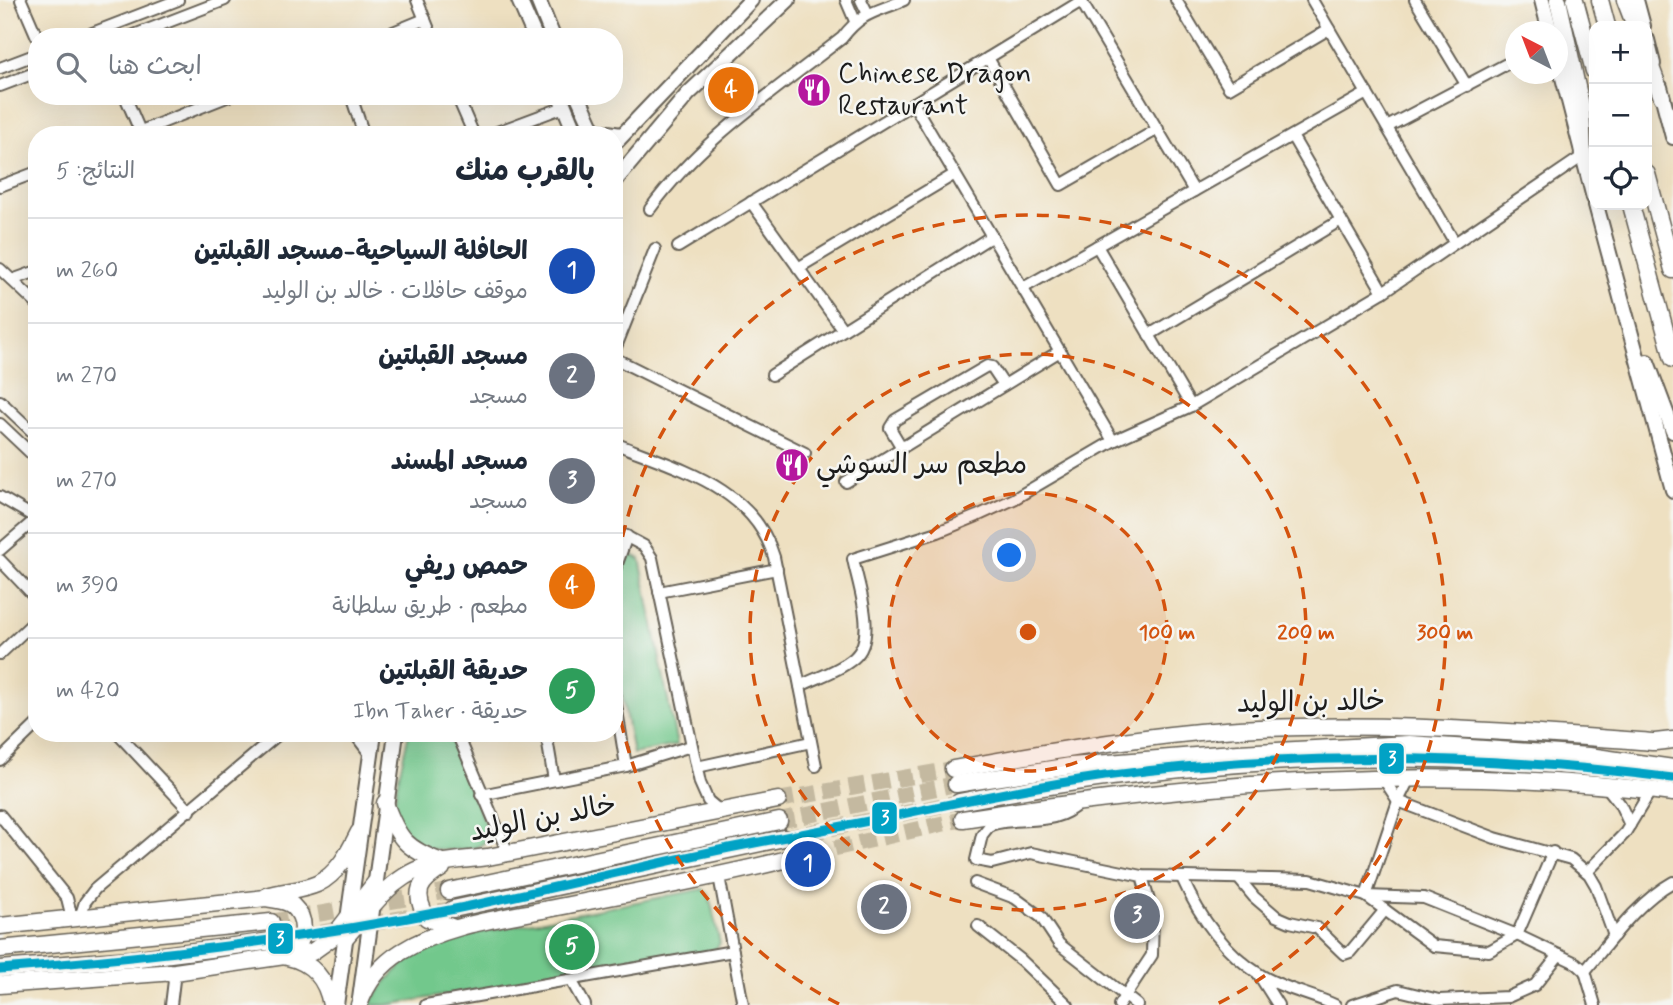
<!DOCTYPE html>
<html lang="ar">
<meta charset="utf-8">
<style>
:root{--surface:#fff;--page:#f2f2f3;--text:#1f2937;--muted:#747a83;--line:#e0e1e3;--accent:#2563eb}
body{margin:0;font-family:Mynerve,"Playpen Sans Arabic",sans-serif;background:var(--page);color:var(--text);direction:rtl}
.controls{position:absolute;right:21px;top:21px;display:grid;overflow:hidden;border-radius:14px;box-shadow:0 7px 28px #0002}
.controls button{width:63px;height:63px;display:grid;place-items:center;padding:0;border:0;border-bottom:2px solid var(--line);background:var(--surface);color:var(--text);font:35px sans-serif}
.compass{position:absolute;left:1505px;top:21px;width:63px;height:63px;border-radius:50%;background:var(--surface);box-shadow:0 7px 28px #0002;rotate:318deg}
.you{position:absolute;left:1010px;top:556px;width:24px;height:24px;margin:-18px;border:5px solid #fff;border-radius:50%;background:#1a73e8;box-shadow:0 0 0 10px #1a73e833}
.badge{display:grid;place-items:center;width:46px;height:46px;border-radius:50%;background:var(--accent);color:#fff;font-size:23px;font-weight:700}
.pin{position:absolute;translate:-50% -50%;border:4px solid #fff;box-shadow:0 2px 7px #0006}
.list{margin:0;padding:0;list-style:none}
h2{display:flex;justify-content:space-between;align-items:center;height:91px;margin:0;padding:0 28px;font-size:30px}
h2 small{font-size:23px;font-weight:400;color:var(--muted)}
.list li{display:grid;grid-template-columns:46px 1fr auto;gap:21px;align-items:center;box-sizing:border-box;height:105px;padding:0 28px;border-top:2px solid var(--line)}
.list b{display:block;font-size:26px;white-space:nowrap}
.list p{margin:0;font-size:23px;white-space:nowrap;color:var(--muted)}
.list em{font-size:23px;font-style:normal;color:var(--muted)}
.icon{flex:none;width:38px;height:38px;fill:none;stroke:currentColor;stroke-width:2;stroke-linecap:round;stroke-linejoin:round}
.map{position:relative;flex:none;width:1673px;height:1005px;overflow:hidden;direction:ltr}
.search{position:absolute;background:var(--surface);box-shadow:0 7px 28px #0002;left:28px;top:28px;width:595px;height:77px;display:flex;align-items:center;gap:18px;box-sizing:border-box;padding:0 24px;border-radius:28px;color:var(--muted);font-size:26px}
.panel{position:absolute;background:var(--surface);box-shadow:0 7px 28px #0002;left:28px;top:126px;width:595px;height:616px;border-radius:28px;direction:rtl}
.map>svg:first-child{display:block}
</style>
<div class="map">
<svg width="1673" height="1005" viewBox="0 0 1673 1005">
<rect width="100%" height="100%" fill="#f6f6f2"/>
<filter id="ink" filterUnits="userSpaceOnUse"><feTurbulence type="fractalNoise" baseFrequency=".0143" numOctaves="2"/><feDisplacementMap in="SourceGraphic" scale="14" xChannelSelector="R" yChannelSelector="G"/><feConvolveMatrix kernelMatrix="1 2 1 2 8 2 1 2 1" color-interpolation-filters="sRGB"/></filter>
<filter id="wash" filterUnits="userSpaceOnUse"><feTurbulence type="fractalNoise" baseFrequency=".00686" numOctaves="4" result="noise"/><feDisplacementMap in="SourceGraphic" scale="28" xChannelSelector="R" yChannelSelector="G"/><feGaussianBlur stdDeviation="1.57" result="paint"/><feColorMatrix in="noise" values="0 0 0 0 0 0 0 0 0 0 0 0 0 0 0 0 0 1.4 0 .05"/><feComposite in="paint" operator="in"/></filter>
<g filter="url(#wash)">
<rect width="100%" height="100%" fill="#eee0c1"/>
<g fill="#72c88c" stroke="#477254" stroke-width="2">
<path d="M628 553 640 559 677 745 633 754 614 652V591Z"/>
<path d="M409 733H448L489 834C487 839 485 844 479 846 469 851 435 851 424 847 415 844 398 824 396 815 391 796 405 753 409 733Z"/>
<path d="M703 889 709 895 720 943 715 950 387 1005H370C390 971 411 955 447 939Z"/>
</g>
</g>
<g filter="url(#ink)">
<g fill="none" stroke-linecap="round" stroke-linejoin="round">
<g stroke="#c4b9a0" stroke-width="16" stroke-dasharray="16 8" stroke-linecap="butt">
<path d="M778 800 953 769"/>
<path d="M779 821 956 784"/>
<path d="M784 838 959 802"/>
<path d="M788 859 963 819"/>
<path d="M271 922 449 891"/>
<path d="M274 941 453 909"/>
</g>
<g stroke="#666156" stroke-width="14">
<g id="minor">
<path d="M21 0 37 37"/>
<path d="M417 0 432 37"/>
<path d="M846 0 855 21"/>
<path d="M861 0 868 14"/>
<path d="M1176 0 1229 88 1329 29"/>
<path d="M1312 0 1455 243"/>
<path d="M1415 0 1467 86"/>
<path d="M1081 1 1194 191"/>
<path d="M82 37 178 0"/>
<path d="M129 37 225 0"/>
<path d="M381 37 425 19"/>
<path d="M988 58 1061 185 1158 129"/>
<path d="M0 68 37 54"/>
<path d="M0 86 37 72"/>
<path d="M125 96 140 131"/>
<path d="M351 96 364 135"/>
<path d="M457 96 474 135"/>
<path d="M913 103 1113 441"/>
<path d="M1387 127 1516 59"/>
<path d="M131 135 229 96"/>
<path d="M489 135 564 107"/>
<path d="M1292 136 1383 292"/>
<path d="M0 186 37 172"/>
<path d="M751 202 843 330"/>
<path d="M650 209C701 139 775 91 842 38 863 11 875 13 904 0"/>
<path d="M1097 246 1191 406"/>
<path d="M678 247 1083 0"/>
<path d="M798 268 955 174"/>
<path d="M0 269 37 304"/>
<path d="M12 280 37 271"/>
<path d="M1023 288 1367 93"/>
<path d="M1149 335 1341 220"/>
<path d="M614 352 655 249"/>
<path d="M614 358 805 453"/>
<path d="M772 375 992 236"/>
<path d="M0 401 37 436"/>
<path d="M0 424 37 459"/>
<path d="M614 443C675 468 753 486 774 557L816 766"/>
<path d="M902 448 890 428 895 420 987 366 992 367 1004 385"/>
<path d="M846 482 1060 351"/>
<path d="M0 497 36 518"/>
<path d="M614 530 644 546 652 558 700 783 708 801 720 811"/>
<path d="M0 550 37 518"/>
<path d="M0 560 37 599"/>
<path d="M614 572 627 536"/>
<path d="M659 592 777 569"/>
<path d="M0 654 37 619"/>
<path d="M800 686C818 677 839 671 854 658 878 638 858 585 853 559L938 532 977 516 1014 499 1113 441 1191 406 1383 292 1583 156"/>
<path d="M614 692 626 766"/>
<path d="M117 733 190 811"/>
<path d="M354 733 370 754"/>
<path d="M457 733 508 853"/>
<path d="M546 733 554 780"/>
<path d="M0 760 37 724"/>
<path d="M697 767 811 742"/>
<path d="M1410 777 1398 801 1366 896 1434 946 1489 951 1517 935 1553 852"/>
<path d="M1383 778 1398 801 1495 838 1571 859 1589 874 1596 886 1614 936"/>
<path d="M1606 786 1620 804 1630 825"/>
<path d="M481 795 626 766 691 746"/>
<path d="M1079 803C1054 828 1021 815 990 825L982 835 976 860 992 863 1031 853 1142 876 1310 880 1366 896 1424 898 1517 935 1576 963 1585 971 1595 1005"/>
<path d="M0 815 67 898 72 918"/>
<path d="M1587 872 1625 833 1651 790"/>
<path d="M719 876 743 1005"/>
<path d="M1182 878C1199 916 1223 951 1259 974 1280 988 1311 994 1335 1005"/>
<path d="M1240 880 1254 897 1276 916 1290 922 1317 928 1344 954 1350 952 1385 910"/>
<path d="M975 883 1015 898 1041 917 1059 944 1137 1005"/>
<path d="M80 918 85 902 95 889 280 733"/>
<path d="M978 926 1021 960 1068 1005"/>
<path d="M1585 971C1611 940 1637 902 1673 882"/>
<path d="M1259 975 1278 1005"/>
<path d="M571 980 585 1005"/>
<path d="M171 1005 175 972"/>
<path d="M426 1005 733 951"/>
<path d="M1119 1005 1152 955 1153 915 1142 876"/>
<path d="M1352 1005 1398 990 1439 1000 1508 997 1535 985 1559 955"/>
</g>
</g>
<g stroke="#666156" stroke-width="18">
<g id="major">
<path d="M519 0 535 37"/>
<path d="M538 0 553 37"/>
<path d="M1542 0 1550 32"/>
<path d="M1636 0 1643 26"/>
<path d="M1647 40 1653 64"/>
<path d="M1558 58 1594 198"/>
<path d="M1660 87 1673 137"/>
<path d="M560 96 576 135"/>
<path d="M578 96 594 131 621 135"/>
<path d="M614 144 751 0"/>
<path d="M614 182 688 94 788 0"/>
<path d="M1596 205 1673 490"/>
<path d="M1647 362 1673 431"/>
<path d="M360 999 396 733"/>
<path d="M336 1005 374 733"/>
</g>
</g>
<g stroke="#666156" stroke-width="19">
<g id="highway">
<path d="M1558 0 1581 105 1583 156"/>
<path d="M1575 0 1594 71"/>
<path d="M1600 0 1607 26"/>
<path d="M1625 0 1635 26"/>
<path d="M1647 56 1662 97"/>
<path d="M1647 174 1673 270"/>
<path d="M1631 205 1673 359"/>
<path d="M953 769C1035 754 1116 740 1199 732 1351 719 1504 731 1655 742L1673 740"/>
<path d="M956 784 1071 766 1220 754 1409 744 1589 756 1673 768"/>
<path d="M959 802C1138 767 1321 751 1503 762 1537 764 1571 765 1604 769"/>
<path d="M385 803C398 839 406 849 442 862"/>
<path d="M963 819C1199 782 1435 763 1673 793"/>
<path d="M442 868C418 882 413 893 427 918L454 928"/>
<path d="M449 891 779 821"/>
<path d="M267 896C283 891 301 891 317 884 338 874 349 852 359 832"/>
<path d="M453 909 784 838"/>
<path d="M0 926 266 898C275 900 287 900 293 906 309 921 304 944 289 956"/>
<path d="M345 938C373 906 395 870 440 863 456 860 472 859 488 857L778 800"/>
<path d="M0 949 271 922"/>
<path d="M287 957C312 962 327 980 331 1005"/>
<path d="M0 969 131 959 274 941"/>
<path d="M0 985 175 972 312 952 333 937 375 883"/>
<path d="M359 1005C367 982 380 965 401 952 444 925 498 919 548 909 628 893 709 879 788 859"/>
</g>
</g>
<use href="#minor" stroke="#fff" stroke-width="10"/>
<use href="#major" stroke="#fff" stroke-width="14"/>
<use href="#highway" stroke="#fff" stroke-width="16"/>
<g stroke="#f6f6f2" stroke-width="14">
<path id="bus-1" d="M0 969C153 957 305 939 455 909 547 890 637 867 729 848 779 838 829 829 879 819 954 803 1029 787 1105 776 1293 751 1485 754 1673 778"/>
</g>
<use href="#bus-1" stroke="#01a2c5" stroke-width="9"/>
</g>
</g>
<circle cx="1028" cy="632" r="139" fill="#d4530e" fill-opacity=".12"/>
<g fill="none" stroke="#d4530e" stroke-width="3.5" stroke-dasharray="12 9">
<circle cx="1028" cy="632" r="139"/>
<circle cx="1028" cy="632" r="278"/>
<path d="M839 1004A417 417 0 0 1 615 686M615 578A417 417 0 1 1 1217 1004"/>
</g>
<defs>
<g id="restaurant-disc" transform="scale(1.75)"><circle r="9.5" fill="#b5179e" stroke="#f6f6f2"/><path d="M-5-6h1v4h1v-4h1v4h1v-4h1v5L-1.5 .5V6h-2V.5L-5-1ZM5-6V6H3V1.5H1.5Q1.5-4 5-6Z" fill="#fff"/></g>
</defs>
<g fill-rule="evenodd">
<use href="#restaurant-disc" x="814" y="90"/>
<use href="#restaurant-disc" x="792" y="465"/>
</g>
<g text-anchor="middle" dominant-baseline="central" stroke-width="5" stroke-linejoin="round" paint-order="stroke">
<g font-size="28" fill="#1c1c1c" stroke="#f6f6f2" text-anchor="start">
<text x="838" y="74">Chinese Dragon<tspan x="838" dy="32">Restaurant</tspan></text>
<text x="816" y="465">مطعم سر السوشي</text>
</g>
<g font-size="28" fill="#1c1c1c" stroke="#f6f6f2">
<text transform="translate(1311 703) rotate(-1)">خالد بن الوليد</text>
<text transform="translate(543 819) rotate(-11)">خالد بن الوليد</text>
</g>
</g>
<circle cx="1028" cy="632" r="10" fill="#d4530e" stroke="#f6f6f2" stroke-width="3.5"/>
<g font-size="21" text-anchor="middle" font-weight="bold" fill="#d4530e" stroke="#f6f6f2" stroke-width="5" stroke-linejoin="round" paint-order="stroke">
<text x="1167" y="639">100 m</text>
<text x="1306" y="639">200 m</text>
<text x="1445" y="639">300 m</text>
</g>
<g stroke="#f6f6f2" stroke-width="2.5">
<rect x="1378" y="742" width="27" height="33" rx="7" fill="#01a2c5"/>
<rect x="871" y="801" width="27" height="34" rx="7" fill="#01a2c5"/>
<rect x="267" y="922" width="27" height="33" rx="7" fill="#01a2c5"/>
</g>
<g font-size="19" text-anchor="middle" font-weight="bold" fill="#fff">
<text x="1392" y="765">3</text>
<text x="885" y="824">3</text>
<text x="280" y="945">3</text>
</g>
</svg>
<div class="controls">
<button>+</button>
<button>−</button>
<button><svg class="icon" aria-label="locate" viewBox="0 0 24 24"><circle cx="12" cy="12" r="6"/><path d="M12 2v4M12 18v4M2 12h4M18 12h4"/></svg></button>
</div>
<svg class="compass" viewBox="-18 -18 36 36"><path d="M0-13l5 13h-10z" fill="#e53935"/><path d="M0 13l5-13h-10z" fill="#747a83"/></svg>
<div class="you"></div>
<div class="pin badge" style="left:808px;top:864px;background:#1a4fb4">1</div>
<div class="pin badge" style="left:884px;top:907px;background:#6b7280">2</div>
<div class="pin badge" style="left:1137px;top:916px;background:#6b7280">3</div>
<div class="pin badge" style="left:731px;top:90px;background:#e8710a">4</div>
<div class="pin badge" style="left:572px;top:947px;background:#2e9e5b">5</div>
<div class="search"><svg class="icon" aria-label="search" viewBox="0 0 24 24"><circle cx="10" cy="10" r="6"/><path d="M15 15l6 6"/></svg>ابحث هنا</div>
<section class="panel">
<h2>بالقرب منك<small>النتائج: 5</small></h2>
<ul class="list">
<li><span class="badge" style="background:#1a4fb4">1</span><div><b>الحافلة السياحية-مسجد القبلتين</b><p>موقف حافلات · خالد بن الوليد</p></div><em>260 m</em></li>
<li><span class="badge" style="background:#6b7280">2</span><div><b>مسجد القبلتين</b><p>مسجد</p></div><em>270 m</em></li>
<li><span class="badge" style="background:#6b7280">3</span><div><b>مسجد المسند</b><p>مسجد</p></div><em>270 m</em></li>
<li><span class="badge" style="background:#e8710a">4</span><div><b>حمص ريفي</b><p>مطعم · طريق سلطانة</p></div><em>390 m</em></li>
<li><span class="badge" style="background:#2e9e5b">5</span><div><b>حدیقة القبلتین</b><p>حديقة · Ibn Taher</p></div><em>420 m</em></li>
</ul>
</section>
</div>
